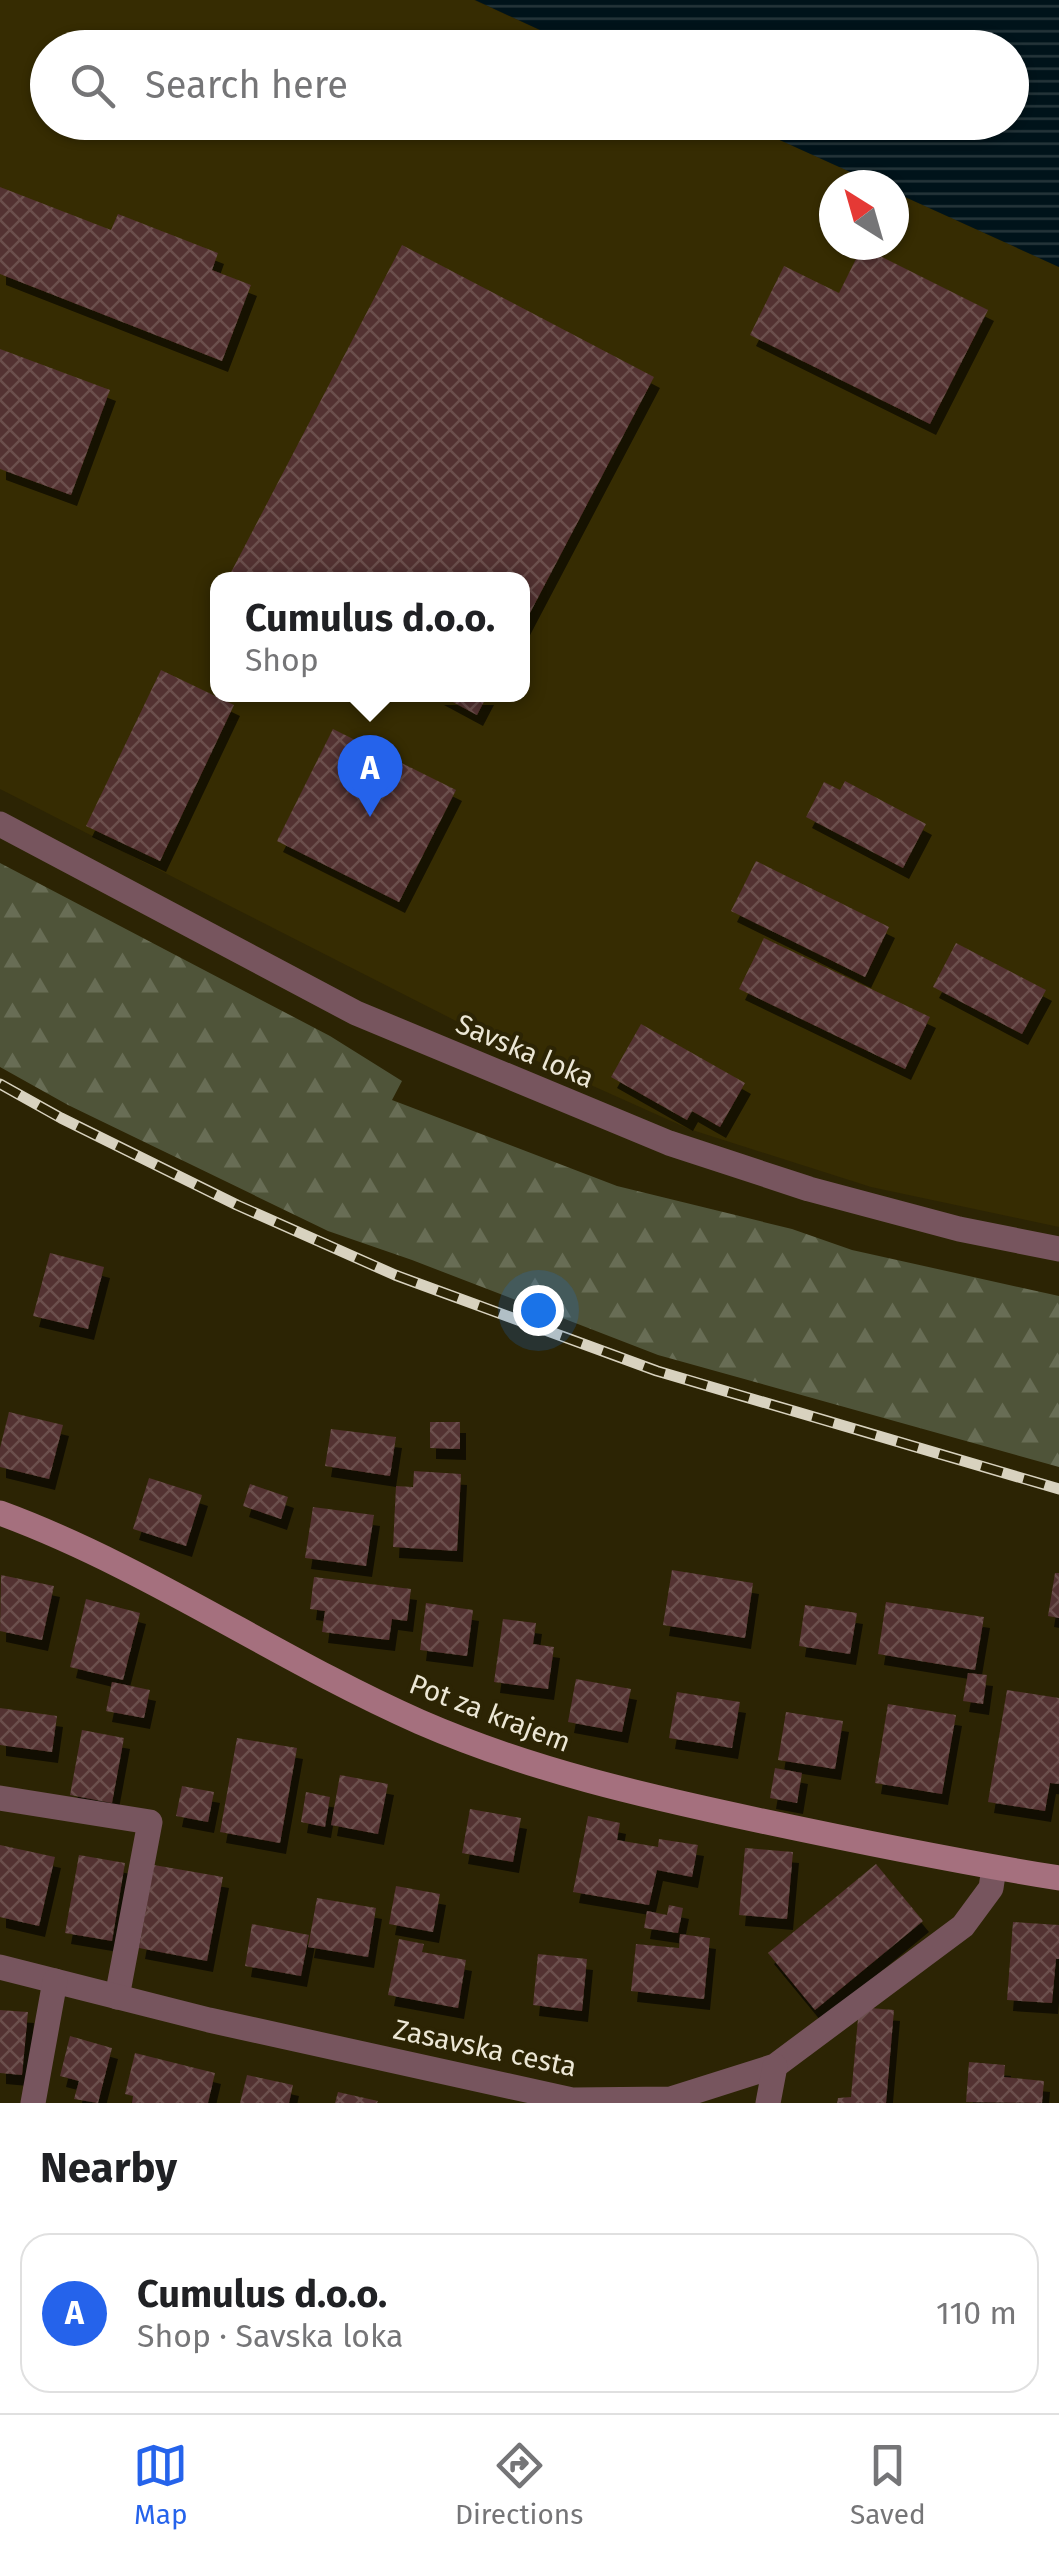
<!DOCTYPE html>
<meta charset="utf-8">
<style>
:root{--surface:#fff;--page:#f6f6f6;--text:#202124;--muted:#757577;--line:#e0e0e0;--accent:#2563eb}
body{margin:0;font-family:"Fira Sans",sans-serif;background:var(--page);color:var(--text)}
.compass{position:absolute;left:819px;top:170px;width:90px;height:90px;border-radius:50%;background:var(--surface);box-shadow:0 2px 8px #0004;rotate:323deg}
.you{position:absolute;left:538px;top:1310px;width:35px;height:35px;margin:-25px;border:8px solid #fff;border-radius:50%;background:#1a73e8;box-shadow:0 0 0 15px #1a73e833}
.badge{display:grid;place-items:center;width:65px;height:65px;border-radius:50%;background:var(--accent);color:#fff;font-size:32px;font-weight:700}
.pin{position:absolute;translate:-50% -82px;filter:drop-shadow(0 2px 5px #0008)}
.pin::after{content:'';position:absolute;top:52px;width:35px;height:30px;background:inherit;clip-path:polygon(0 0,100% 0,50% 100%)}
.popup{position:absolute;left:210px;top:572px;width:320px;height:130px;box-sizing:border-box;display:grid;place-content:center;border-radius:20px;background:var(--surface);filter:drop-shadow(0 2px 8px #0005);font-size:32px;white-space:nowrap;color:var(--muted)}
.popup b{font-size:38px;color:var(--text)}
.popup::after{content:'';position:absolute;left:50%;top:100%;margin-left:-20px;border:20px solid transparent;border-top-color:var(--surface)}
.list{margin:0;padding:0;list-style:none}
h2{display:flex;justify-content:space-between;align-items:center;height:130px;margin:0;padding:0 40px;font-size:42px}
h2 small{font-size:32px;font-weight:400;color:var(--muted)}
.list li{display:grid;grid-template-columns:65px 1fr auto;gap:30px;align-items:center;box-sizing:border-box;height:160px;margin:0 20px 20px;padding:0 20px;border:2px solid var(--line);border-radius:30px}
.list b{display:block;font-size:38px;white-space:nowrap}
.list p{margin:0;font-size:32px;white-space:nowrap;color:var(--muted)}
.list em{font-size:32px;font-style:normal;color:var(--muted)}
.icon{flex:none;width:55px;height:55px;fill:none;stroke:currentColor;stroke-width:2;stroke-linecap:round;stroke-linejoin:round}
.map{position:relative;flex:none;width:1059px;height:2103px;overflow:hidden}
.search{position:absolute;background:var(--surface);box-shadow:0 2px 8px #0004;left:30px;right:30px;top:30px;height:110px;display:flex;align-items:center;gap:25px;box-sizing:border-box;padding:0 35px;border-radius:55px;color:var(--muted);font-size:38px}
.sheet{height:310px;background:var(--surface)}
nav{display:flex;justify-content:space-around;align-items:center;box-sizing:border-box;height:140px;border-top:2px solid var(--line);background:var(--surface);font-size:28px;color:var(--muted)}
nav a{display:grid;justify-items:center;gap:5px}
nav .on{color:var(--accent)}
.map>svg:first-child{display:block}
</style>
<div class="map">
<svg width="1059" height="2103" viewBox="0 0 1059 2103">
<defs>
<pattern id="forest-firs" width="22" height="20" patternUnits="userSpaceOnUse" patternTransform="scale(2.5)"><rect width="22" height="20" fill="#4f5439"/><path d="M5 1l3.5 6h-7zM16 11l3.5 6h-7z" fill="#686d55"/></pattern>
<pattern id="water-rules" width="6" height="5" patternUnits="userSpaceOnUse" patternTransform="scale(2.5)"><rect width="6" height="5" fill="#00131a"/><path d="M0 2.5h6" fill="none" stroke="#25353a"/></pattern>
<pattern id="building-cross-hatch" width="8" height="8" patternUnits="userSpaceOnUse" patternTransform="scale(2.5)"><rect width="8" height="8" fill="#533230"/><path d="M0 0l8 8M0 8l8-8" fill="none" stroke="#6c504d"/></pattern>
<filter id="shadow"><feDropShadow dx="6" dy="11" stdDeviation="0" flood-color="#0009"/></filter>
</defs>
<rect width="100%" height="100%" fill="#2c2404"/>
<path fill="#362c02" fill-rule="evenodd" d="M0 0H474L577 47 48 48V122L742 123 879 185H834V245H894V192L1059 267V1227L871 1187 689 1129 517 1052 0 789ZM218 580H522V694H218Z"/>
<path fill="url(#forest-firs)" d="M0 863 330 1036 402 1081 392 1100 617 1186 792 1229 852 1250 1059 1296V1467L658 1355 412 1260 328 1231 68 1105 0 1067Z"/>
<path fill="url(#water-rules)" d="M475 0H1059V267L894 192V185H879L742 123 1012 122V48L577 47Z"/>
<g fill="url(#building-cross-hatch)" filter="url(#shadow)">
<path d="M0 187 111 230 118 214 218 253 212 270 251 285 222 361 0 274Z"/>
<path d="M402 245 654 377 522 628V580H227Z"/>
<path d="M862 247 988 310 930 424 750 335 784 266 839 293Z"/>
<path d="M0 349 110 390 71 495 0 469Z"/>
<path d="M161 670 234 705 160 861 86 826Z"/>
<path d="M438 694H488L477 715Z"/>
<path d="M333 729 456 790 399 902 277 841Z"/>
<path d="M845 781 926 824 903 868 806 817 824 782 840 790Z"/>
<path d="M756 861 889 927 865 977 731 911Z"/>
<path d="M764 938 930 1017 905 1069 739 989Z"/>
<path d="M956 943 1046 990 1022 1034 933 987Z"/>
<path d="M641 1024 745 1083 720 1127 692 1111 687 1120 611 1077Z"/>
<path d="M50 1253 104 1267 88 1329 33 1316Z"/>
<path d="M9 1412 63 1425 49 1479 0 1467V1448Z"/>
<path d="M430 1422H460V1449L430 1448Z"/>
<path d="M331 1429 396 1437 390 1476 325 1466Z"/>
<path d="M414 1471 461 1474 457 1551 393 1547 396 1486 413 1487Z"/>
<path d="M149 1478 202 1495 186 1546 133 1529Z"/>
<path d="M250 1484 288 1497 281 1519 243 1506Z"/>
<path d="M313 1507 374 1515 366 1566 305 1558Z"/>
<path d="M672 1570 753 1583 745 1638 663 1625Z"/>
<path d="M1055 1573H1059V1618L1048 1616Z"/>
<path d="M1 1575 54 1586 42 1640 0 1631Z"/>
<path d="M314 1577 411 1589 407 1621 392 1619 389 1640 322 1632 325 1611 310 1609Z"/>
<path d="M86 1599 140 1613 123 1680 70 1667Z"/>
<path d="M886 1602 984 1617 975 1670 878 1654Z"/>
<path d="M426 1603 473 1610 467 1656 420 1650Z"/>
<path d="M805 1605 857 1613 850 1654 799 1646Z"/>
<path d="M503 1619 536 1623 533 1644 554 1647 548 1689 494 1682Z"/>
<path d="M968 1673 987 1675 983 1704 963 1701Z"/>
<path d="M576 1679 631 1689 622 1732 568 1722Z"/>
<path d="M112 1682 150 1690 144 1718 106 1711Z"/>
<path d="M1007 1690 1059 1698V1784L1050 1783 1045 1811 988 1802Z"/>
<path d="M677 1692 740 1702 732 1748 669 1738Z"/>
<path d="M888 1704 956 1715 942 1794 875 1783Z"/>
<path d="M0 1708 57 1716 52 1752 0 1745Z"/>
<path d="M786 1712 843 1721 835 1769 778 1760Z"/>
<path d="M82 1730 124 1738 112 1803 70 1795Z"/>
<path d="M237 1738 297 1748 280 1843 220 1832Z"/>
<path d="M775 1768 802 1773 797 1803 770 1798Z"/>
<path d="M340 1775 388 1784 378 1834 331 1825Z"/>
<path d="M182 1786 214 1792 208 1822 176 1816Z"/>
<path d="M306 1792 330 1797 325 1827 301 1822Z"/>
<path d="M470 1809 521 1818 513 1862 462 1853Z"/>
<path d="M588 1816 620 1823 617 1840 658 1847 659 1839 698 1845 692 1877 657 1870 649 1905 573 1892Z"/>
<path d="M0 1845 55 1857 39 1926 0 1917Z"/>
<path d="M745 1848 793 1852 787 1919 739 1915Z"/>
<path d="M79 1855 125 1863 112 1941 65 1933Z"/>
<path d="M876 1864 923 1921 815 2010 768 1953Z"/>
<path d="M154 1865 223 1877 207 1961 139 1948Z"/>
<path d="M396 1886 440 1894 433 1932 389 1924Z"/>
<path d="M317 1898 376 1908 368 1957 308 1947Z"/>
<path d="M669 1905 683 1908 678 1933 644 1928 647 1911 667 1915Z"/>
<path d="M1013 1922 1059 1925V1959H1056L1052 2003 1007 2000Z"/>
<path d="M252 1924 309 1935 301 1976 245 1966Z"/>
<path d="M680 1934 710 1938 704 1999 631 1991 636 1944 679 1948Z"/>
<path d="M399 1939 424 1944 422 1952 466 1960 458 2008 388 1995Z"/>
<path d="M538 1954 587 1959 582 2011 533 2005Z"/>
<path d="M859 2007 894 2010 886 2103H837L838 2098 851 2097Z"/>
<path d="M0 2010 28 2012 22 2075 0 2073Z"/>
<path d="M70 2036 112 2048 98 2103 74 2099 79 2081 60 2076Z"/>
<path d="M135 2053 215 2073 208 2103H132L133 2096 125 2094Z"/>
<path d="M969 2062 1005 2065 1004 2077 1044 2081 1042 2103 966 2102Z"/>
<path d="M247 2075 293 2085 289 2103H240Z"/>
<path d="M338 2092 378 2101 377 2103H335Z"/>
</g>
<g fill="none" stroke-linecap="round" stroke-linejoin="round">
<g stroke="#77555e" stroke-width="25">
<path d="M0 824 356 1013 669 1143 809 1189 959 1229 1059 1249"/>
<path d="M0 1798 150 1822 117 1997"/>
<path d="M0 1967 209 2020 572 2100 671 2099 775 2066 963 1926 991 1888 994 1868"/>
<path d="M33 2103 55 1981"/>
<path d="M768 2103 775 2066"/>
</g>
<path stroke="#a5707e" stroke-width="25" d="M0 1513C147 1567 277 1659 420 1722 530 1770 645 1796 762 1821 861 1842 959 1862 1059 1878"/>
<g stroke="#d8d2bf" stroke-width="11">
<path id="rail" d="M0 1084 61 1118 237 1205 395 1275 657 1371 1059 1489"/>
</g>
<use href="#rail" stroke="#2c2404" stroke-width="8" stroke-dasharray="22" stroke-linecap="butt"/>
</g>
<g text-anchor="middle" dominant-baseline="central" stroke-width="8" stroke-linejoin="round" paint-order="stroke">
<g font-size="28" fill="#ece7d5" stroke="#2c2404">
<text transform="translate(525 1051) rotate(23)">Savska loka</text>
<text transform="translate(490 1713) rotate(21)">Pot za krajem</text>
<text transform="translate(485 2048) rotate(12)">Zasavska cesta</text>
</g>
</g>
</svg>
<svg class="compass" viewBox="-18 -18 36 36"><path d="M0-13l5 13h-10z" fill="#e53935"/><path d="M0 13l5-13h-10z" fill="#757577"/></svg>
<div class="you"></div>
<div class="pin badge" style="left:370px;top:817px">A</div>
<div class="popup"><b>Cumulus d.o.o.</b>Shop</div>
<div class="search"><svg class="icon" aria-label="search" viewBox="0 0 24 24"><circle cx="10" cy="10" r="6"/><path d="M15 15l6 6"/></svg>Search here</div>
</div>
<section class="sheet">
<h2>Nearby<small></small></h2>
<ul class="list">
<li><span class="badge">A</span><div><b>Cumulus d.o.o.</b><p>Shop · Savska loka</p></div><em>110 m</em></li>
</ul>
</section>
<nav>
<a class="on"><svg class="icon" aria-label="map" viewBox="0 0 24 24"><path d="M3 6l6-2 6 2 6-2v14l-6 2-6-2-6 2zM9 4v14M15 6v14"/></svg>Map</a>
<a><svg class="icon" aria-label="directions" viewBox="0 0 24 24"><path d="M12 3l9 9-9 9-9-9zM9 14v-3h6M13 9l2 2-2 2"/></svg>Directions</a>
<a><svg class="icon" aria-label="saved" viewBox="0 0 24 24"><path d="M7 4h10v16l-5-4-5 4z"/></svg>Saved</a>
</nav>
